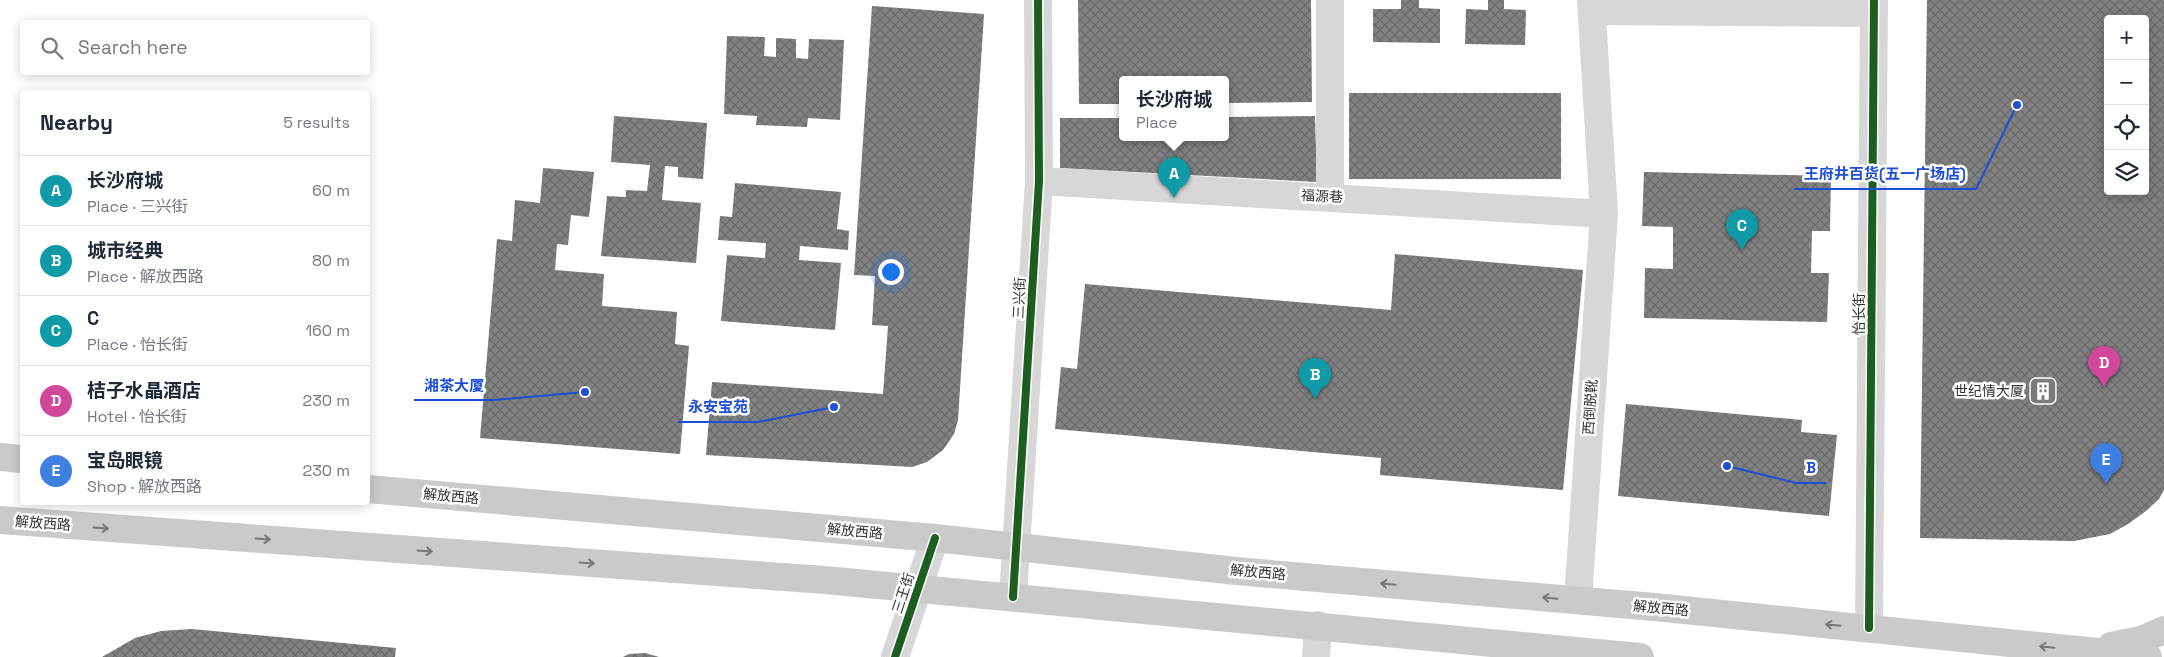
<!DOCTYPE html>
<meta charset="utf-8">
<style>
:root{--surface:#fff;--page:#f6f6f7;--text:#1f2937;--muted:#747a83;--line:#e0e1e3;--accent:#ea580c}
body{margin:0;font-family:"Space Grotesk","Noto Sans SC",sans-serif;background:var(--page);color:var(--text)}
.controls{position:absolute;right:15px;top:15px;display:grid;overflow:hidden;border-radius:5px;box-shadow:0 2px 12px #0003}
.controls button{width:45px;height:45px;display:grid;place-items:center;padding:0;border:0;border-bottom:1px solid var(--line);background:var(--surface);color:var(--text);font:25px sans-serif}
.you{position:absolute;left:890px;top:271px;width:18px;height:18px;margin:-12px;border:4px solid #fff;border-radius:50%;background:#1a73e8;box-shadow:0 0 0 8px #1a73e833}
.badge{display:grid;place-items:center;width:32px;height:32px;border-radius:50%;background:var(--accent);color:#fff;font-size:16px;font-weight:700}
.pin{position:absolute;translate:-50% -41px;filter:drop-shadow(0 1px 2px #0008)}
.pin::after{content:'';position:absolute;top:26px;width:18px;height:15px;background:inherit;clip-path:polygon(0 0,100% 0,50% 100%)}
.popup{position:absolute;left:1119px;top:76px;width:110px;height:65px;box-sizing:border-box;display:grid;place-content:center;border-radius:5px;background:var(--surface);filter:drop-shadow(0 1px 4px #0005);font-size:16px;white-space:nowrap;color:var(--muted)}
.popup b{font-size:19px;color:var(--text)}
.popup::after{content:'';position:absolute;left:50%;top:100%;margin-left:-10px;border:10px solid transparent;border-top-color:var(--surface)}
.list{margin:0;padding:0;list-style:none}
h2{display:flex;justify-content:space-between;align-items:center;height:65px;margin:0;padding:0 20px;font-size:21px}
h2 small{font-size:16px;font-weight:400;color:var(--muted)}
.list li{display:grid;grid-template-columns:32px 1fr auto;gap:15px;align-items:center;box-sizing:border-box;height:70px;padding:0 20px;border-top:1px solid var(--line)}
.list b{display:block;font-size:19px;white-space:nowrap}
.list p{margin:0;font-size:16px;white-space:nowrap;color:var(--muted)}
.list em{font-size:16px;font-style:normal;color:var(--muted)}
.icon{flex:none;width:28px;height:28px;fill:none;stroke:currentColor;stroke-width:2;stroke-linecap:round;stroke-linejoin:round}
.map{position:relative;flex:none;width:2164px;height:657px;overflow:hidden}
.search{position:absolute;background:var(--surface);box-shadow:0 2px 12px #0003;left:20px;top:20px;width:350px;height:55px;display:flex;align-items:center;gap:12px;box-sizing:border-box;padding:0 18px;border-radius:5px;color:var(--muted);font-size:19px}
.panel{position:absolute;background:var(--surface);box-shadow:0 2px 12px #0003;left:20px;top:90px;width:350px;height:415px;border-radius:5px}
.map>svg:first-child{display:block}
</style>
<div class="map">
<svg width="2164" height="657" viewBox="0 0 2164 657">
<defs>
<pattern id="building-cross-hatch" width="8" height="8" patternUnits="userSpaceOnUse" patternTransform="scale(1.25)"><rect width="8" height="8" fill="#818181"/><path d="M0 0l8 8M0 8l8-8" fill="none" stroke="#6a6a6a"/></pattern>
</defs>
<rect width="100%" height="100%" fill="#fff"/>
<g fill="url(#building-cross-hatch)" fill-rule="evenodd">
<path d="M1078 0H1311L1312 102 1225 103V79H1123V104H1079Z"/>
<path d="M1401 0H1419V8L1440 9V43L1373 42V9H1401Z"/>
<path d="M1488 0H1504V9L1526 10 1525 45 1465 44 1466 9 1488 10Z"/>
<path d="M1927 0H2164V490L2159 499 2146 511 2128 524 2110 534 2074 541 1920 538ZM2108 19H2145V191H2108Z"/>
<path d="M872 6 984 14 958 420 954 434 943 450 927 462 912 467 706 455 712 382 883 394 888 326 872 325 875 276 854 275Z"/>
<path d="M727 36 765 37 764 56 776 57V38L796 39V58L808 59 809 39 844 40 840 120 808 118 807 127 756 125 757 116 724 114Z"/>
<rect x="1349" y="93" width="212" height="86"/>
<path d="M614 116 707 123 703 179 678 177V167L665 166 662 200 701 203 696 263 601 256 607 196 626 197V190L647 191 650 165 611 162Z"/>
<path d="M1315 116 1317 182 1060 168V118H1123V137H1225V117Z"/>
<path d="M543 168 594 172 589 217 571 215 568 245 557 244 555 270 604 274 602 306 677 312 675 344 689 346 680 454 480 438 497 239 512 241 515 200 540 203Z"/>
<path d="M1644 172 1831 176 1830 231H1812L1811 273H1829L1827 322 1644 318 1645 268 1673 269V227L1642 226Z"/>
<path d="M735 183 841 192 837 229 849 231 848 250 800 246 799 260 841 263 835 330 721 321 727 255 765 258 766 243 718 240 720 216 732 217Z"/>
<path d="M1395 254 1583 270 1563 490 1380 475 1381 458 1055 429 1061 367 1077 369 1085 284 1391 310Z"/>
<path d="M1626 404 1802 420 1801 432 1837 435 1829 516 1618 496Z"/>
<path d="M192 629 396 648 395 657H102L135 638 161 631Z"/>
<path d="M645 653 659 657H623L629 654Z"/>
</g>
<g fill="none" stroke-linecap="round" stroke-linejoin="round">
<g stroke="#d7d7d7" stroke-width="28">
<path d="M1330 0V196"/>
<path d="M1592 11 1874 13"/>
<path d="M1039 181 1604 214"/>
<path d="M1013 597 1039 181 1038 0"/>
<path d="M1578 600 1604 214 1591 0"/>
<path d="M1869 628 1874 0"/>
<path d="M895 657 935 538"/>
<path d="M1316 657 1318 625"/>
</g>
<g stroke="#cacaca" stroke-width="28">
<path d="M0 457 22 459"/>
<path d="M368 489 935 538 1236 571 1654 607 2148 657"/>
<path d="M0 520 825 580 1640 657"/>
<path d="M2111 646 2141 640 2164 630"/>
</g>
<g stroke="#fff" stroke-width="11">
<g id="cycleway">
<path d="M1013 597 1039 181 1038 0"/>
<path d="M1869 628 1874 0"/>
<path d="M895 657 935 538"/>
</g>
</g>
<use href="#cycleway" stroke="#1b5e20" stroke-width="8"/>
</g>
<defs><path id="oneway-shaft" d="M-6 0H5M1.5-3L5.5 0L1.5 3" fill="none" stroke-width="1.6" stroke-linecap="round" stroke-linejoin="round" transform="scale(1.25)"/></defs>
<g stroke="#777">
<use href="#oneway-shaft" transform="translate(101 528) rotate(4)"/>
<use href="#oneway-shaft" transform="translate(263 539) rotate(4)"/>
<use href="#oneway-shaft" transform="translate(425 551) rotate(4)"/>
<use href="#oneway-shaft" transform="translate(587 563) rotate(4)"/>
<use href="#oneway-shaft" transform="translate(1388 584) rotate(-175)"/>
<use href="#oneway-shaft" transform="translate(1550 598) rotate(-175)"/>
<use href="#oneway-shaft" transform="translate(1833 625) rotate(-174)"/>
<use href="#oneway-shaft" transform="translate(2047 647) rotate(-174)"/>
</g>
<defs>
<g id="building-square" transform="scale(1.4375)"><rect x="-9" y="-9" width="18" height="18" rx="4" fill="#7a7a7a" stroke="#fff"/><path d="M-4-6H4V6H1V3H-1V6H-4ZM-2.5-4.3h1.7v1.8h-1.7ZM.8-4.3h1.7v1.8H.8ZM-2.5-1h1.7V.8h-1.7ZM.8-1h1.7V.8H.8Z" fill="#fff"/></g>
</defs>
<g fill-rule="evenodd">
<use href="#building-square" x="2043" y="391"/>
</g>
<g text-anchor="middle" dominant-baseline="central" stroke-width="5" stroke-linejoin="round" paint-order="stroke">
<g font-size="14" fill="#333" stroke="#fff">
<text transform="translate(1322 196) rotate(3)">福源巷</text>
<text transform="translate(1019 298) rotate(-87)">三兴街</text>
<text transform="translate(1859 314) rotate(-90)">怡长街</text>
<text transform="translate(1590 407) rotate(-86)">西倒脱靴</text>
<text transform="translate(451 496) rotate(5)">解放西路</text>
<text transform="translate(43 523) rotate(4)">解放西路</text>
<text transform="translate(855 531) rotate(5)">解放西路</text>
<text transform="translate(1258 572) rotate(5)">解放西路</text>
<text transform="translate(903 593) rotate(-72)">三王街</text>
<text transform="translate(1661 608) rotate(5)">解放西路</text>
</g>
<g font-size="14" fill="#333" stroke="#fff" text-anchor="end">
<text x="2024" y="391">世纪情大厦</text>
</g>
</g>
<path fill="none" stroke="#1d4ed8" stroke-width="2" d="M2017 105L1976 189H1794M585 392L494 400H414M834 407L758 422H678M1727 466L1796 483H1826"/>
<g fill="#1d4ed8" stroke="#fff" stroke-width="2">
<circle cx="2017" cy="105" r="5"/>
<circle cx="585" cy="392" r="5"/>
<circle cx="834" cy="407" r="5"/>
<circle cx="1727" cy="466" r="5"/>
</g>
<g font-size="15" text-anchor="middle" font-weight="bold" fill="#1d4ed8" stroke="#fff" stroke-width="5" stroke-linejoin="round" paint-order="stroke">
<text x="1885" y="179">王府井百货(五一广场店)</text>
<text x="454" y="391">湘茶大厦</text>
<text x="718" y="412">永安宝苑</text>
<text x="1811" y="473">B</text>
</g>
</svg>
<div class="controls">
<button>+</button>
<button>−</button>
<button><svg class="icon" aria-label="locate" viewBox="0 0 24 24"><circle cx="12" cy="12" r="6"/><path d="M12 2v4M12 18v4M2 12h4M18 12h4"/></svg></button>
<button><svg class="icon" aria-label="layers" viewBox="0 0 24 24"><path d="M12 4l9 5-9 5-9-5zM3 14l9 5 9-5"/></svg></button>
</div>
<div class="you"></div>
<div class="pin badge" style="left:1174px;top:198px;background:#0f9aa8">A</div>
<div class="popup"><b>长沙府城</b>Place</div>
<div class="pin badge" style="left:1315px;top:399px;background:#0f9aa8">B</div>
<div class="pin badge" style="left:1742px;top:250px;background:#0f9aa8">C</div>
<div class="pin badge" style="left:2104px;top:387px;background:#d1479c">D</div>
<div class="pin badge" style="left:2106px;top:484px;background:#3f7fe0">E</div>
<div class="search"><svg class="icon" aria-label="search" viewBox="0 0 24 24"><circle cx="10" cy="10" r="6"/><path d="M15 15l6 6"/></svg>Search here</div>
<section class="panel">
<h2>Nearby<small>5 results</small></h2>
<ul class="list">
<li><span class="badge" style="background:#0f9aa8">A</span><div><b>长沙府城</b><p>Place · 三兴街</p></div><em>60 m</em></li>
<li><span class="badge" style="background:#0f9aa8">B</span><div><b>城市经典</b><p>Place · 解放西路</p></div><em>80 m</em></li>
<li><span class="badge" style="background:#0f9aa8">C</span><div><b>C</b><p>Place · 怡长街</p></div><em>160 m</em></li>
<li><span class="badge" style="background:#d1479c">D</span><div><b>桔子水晶酒店</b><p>Hotel · 怡长街</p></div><em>230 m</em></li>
<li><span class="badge" style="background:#3f7fe0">E</span><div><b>宝岛眼镜</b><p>Shop · 解放西路</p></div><em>230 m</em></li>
</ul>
</section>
</div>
